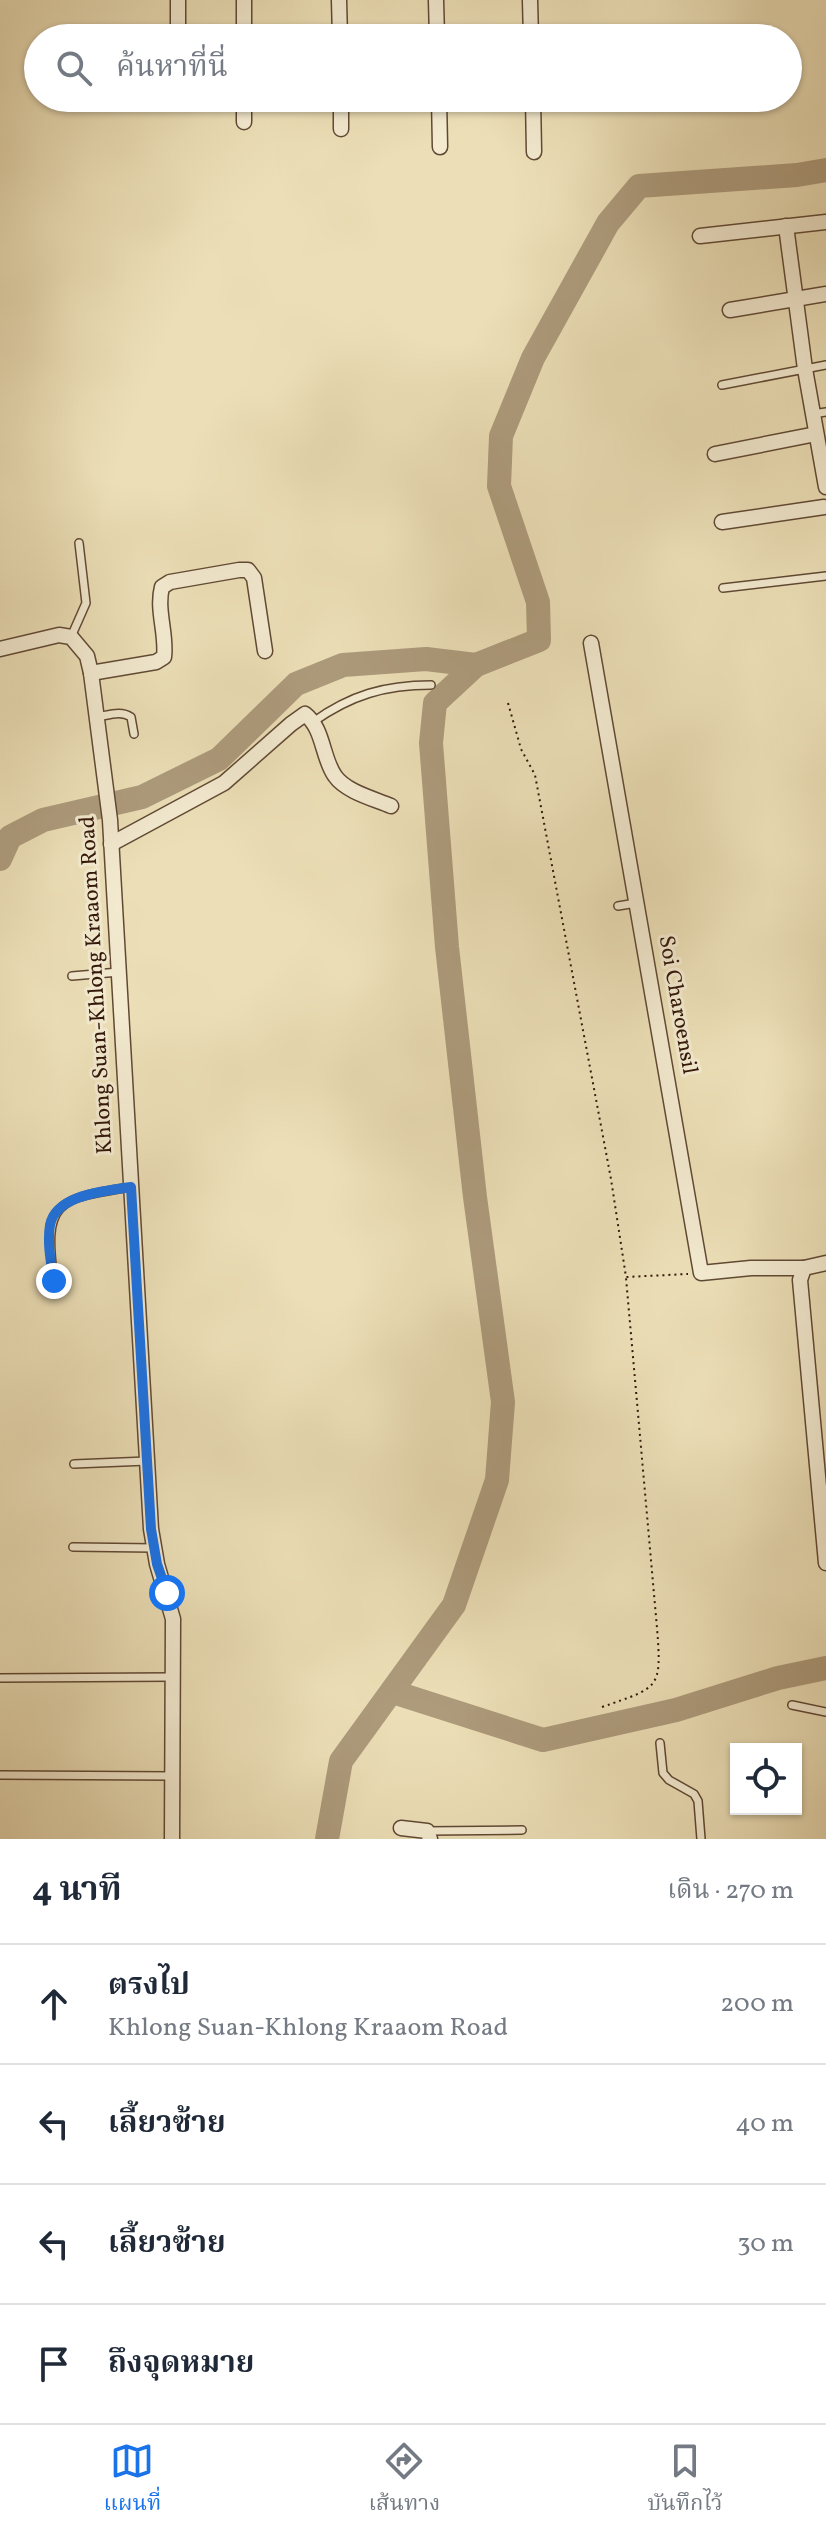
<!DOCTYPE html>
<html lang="th">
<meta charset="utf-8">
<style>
:root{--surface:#fff;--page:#f2f2f3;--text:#1f2937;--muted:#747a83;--line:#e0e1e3;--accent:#1a73e8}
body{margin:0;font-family:Vollkorn,"Noto Serif Thai",serif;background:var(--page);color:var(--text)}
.controls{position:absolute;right:24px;bottom:24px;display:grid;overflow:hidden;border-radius:0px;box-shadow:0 2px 6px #0004}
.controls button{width:72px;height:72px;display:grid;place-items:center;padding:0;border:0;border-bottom:2px solid var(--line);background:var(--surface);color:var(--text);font:40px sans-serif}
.stop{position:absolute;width:24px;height:24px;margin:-18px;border:6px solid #1a73e8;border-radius:50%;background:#fff}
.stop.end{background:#1a73e8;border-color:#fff;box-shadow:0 2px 8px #0008}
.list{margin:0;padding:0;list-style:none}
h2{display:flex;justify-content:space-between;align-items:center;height:104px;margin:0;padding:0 32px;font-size:34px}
h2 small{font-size:26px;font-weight:400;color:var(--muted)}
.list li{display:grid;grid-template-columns:52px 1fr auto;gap:24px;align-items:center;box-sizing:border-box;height:120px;padding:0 32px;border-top:2px solid var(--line)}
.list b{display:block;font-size:30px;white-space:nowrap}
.list p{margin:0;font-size:26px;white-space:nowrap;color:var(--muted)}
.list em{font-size:26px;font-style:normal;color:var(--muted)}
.icon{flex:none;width:44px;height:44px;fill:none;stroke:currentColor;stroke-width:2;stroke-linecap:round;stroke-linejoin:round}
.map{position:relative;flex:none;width:826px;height:1839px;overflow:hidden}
.search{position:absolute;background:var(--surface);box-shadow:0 2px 6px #0004;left:24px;right:24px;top:24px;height:88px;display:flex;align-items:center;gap:20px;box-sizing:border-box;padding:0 28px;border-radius:44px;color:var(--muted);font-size:30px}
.sheet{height:584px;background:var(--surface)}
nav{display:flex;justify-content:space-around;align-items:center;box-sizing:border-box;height:112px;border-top:2px solid var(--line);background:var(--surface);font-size:22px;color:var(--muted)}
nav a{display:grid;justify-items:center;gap:4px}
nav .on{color:var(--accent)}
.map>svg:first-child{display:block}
</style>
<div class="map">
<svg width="826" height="1839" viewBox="0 0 826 1839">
<rect width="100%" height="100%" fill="#ecdfb7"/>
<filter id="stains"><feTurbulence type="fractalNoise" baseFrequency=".0025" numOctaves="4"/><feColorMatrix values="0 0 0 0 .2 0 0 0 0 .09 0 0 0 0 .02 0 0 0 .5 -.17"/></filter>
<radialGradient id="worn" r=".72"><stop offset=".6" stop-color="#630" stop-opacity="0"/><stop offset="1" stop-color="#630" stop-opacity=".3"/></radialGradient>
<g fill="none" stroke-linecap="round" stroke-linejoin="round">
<g stroke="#ad9b7c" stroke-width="24">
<path d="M0 859 10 837 43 820 142 797 219 759 296 684 343 665 426 659 476 665"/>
<path d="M393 1692 543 1740 676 1710 778 1678 826 1668"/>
<path d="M327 1839 341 1761 454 1605 497 1480 503 1402 475 1197 447 947 431 743 435 703 476 665 539 640 538 602 499 486 501 436 533 358 608 223 639 186 797 175 826 170"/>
</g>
<g stroke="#604934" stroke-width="10">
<g id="lane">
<path d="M722 385 826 365"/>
<path d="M813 414 826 412"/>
<path d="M723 588 826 576"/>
<path d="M71 637 86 603 79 543"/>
<path d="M97 717C109 715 121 710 131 717L134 734"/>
<path d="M313 722C351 695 385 685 431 685"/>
<path d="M618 906 636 903"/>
<path d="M72 976 119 972"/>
<path d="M54 1281C43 1201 56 1199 131 1187"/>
<path d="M74 1464 147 1461"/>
<path d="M73 1547 154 1548"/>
<path d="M0 1678 173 1677"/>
<path d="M792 1705 826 1712"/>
<path d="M660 1743 663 1773 669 1780 694 1794 698 1801 701 1839"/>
<path d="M0 1775 172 1776"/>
<path d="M427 1831 522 1830"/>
</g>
</g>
<g stroke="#604934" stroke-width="17">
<g id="street">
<path d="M178 0V38"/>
<path d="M244 0V38"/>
<path d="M339 0 340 38"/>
<path d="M436 0 437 38"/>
<path d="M530 0 531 38"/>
<path d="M341 98V129"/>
<path d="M439 98 440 147"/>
<path d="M533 98 534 152"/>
<path d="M244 122V98"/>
<path d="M786 226 805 369 826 487"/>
<path d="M700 236 826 222"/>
<path d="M730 310 826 294"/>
<path d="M715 454 816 434"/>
<path d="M722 522 824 507"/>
<path d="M591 643 701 1273 751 1268H804L826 1263"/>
<path d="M0 649 59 635 71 637 87 656 91 673 110 820 151 1529 157 1564 173 1619 172 1839"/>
<path d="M91 673 156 662 164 657C167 634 156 610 162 587L170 582 239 570H248L254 578 265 651"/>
<path d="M111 844 224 783 291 724 305 714C324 729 322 758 335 776 346 792 375 799 391 806"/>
<path d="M804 1268 800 1280 826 1563"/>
<path d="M401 1828 427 1831 430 1839"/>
</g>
</g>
<g stroke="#321709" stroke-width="2" stroke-dasharray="2 4" stroke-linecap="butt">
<path d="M508 703 521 749 535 775 611 1179 626 1277 688 1274"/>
<path d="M602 1707C659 1687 662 1690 657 1628L626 1278"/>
</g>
<use href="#lane" stroke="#f3ead0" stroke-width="7"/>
<use href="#street" stroke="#f3ead0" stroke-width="14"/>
</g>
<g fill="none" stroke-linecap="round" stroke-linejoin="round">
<path stroke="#1a73e8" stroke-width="10" d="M54 1281C51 1263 47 1243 50 1225 56 1194 107 1191 131 1187L151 1529 157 1564 167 1593"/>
</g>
<g text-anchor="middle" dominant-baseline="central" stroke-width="6" stroke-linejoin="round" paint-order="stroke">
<g font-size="22" fill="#321709" stroke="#f3ead0">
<text transform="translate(97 985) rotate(-93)">Khlong Suan-Khlong Kraaom Road</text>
<text transform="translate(677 1005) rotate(80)">Soi Charoensil</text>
</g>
</g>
<rect width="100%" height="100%" filter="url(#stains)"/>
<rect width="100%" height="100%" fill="url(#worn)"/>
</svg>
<div class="controls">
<button><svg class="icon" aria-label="locate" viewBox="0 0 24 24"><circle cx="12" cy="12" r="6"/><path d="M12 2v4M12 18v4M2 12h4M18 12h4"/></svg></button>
</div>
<div class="stop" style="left:167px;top:1593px"></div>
<div class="stop end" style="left:54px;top:1281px"></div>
<div class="search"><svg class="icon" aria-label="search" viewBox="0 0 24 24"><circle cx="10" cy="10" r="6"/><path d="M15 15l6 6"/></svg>ค้นหาที่นี่</div>
</div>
<section class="sheet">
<h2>4 นาที<small>เดิน · 270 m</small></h2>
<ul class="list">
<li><svg class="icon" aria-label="ahead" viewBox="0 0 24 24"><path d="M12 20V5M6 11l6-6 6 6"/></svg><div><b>ตรงไป</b><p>Khlong Suan-Khlong Kraaom Road</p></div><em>200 m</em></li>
<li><svg class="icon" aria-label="left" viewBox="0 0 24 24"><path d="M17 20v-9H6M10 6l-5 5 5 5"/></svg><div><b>เลี้ยวซ้าย</b></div><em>40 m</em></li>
<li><svg class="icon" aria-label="left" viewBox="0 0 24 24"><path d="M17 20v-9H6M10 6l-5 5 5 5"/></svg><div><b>เลี้ยวซ้าย</b></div><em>30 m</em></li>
<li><svg class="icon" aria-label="arrive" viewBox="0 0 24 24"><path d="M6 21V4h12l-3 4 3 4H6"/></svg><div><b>ถึงจุดหมาย</b></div></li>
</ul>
</section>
<nav>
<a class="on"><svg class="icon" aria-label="map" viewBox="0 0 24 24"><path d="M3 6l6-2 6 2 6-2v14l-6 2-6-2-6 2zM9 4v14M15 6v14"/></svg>แผนที่</a>
<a><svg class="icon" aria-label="directions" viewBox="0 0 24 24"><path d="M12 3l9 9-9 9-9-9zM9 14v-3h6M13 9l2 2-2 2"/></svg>เส้นทาง</a>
<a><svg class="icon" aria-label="saved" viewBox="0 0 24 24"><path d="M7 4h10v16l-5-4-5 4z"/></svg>บันทึกไว้</a>
</nav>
